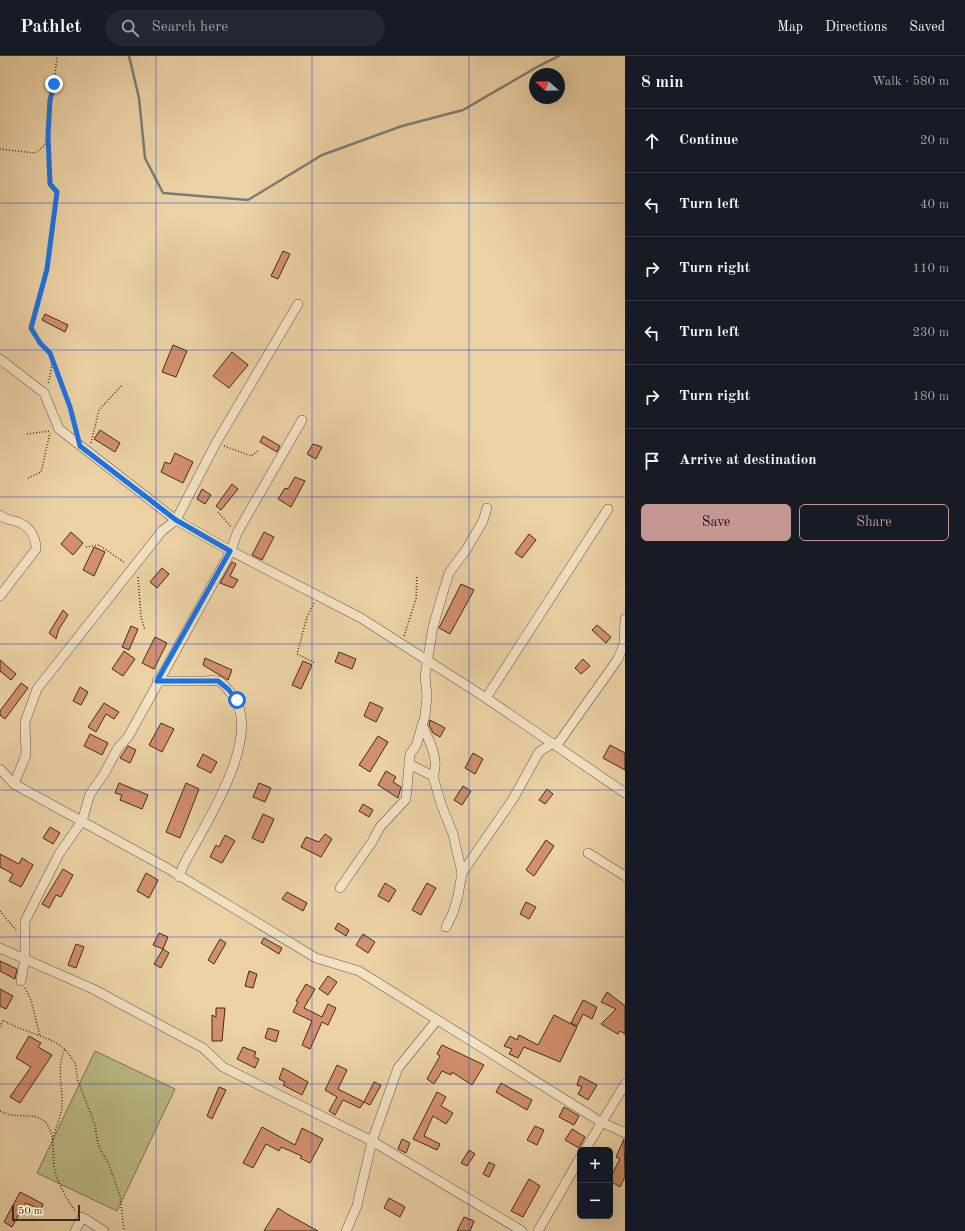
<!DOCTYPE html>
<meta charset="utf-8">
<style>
:root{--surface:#171b24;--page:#242831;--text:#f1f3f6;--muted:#9ea1a6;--line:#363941;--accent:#c59692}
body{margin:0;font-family:"Old Standard TT",serif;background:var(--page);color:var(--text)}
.controls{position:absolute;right:12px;bottom:12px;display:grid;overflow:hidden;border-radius:6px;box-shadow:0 4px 16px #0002}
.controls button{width:36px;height:36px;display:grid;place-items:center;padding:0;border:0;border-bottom:1px solid var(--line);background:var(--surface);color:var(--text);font:20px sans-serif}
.compass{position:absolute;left:529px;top:12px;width:36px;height:36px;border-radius:50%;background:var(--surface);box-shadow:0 4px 16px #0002;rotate:290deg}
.scale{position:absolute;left:12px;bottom:10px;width:68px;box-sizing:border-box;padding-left:4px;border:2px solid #3b2e1e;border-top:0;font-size:11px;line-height:14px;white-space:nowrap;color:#3b2e1e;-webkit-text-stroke:3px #f3e2c4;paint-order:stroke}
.stop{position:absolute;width:12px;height:12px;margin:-9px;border:3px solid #1a73e8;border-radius:50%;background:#fff}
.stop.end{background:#1a73e8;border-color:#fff;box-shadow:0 1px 4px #0008}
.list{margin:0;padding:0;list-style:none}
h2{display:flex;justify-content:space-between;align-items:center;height:52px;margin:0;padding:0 16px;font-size:17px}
h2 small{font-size:13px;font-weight:400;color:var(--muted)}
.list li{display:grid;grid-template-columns:26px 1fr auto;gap:12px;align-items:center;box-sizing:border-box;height:64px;padding:0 16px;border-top:1px solid var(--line)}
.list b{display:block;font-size:15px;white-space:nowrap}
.list em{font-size:13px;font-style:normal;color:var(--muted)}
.actions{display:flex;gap:8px;padding:12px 16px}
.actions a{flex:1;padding:9px 0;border:1px solid var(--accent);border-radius:6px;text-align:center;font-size:14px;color:var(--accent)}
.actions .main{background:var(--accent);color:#111}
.icon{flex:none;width:22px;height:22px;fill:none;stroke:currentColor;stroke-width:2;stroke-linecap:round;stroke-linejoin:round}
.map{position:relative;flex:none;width:625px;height:1175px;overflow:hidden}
header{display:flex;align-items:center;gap:24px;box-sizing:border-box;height:56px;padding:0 20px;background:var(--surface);border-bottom:1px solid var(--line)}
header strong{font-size:19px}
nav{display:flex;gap:22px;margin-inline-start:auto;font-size:14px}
.search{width:280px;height:36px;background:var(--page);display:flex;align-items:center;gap:10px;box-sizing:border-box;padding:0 14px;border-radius:22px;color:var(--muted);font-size:15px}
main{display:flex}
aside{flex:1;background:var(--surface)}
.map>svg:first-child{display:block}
</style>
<header>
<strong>Pathlet</strong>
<div class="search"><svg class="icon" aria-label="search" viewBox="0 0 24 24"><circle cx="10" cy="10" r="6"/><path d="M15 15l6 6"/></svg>Search here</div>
<nav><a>Map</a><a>Directions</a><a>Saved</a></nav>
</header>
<main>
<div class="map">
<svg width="625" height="1175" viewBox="0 0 625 1175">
<rect width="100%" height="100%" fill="#ecd2a5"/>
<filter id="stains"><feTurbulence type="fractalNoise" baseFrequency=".005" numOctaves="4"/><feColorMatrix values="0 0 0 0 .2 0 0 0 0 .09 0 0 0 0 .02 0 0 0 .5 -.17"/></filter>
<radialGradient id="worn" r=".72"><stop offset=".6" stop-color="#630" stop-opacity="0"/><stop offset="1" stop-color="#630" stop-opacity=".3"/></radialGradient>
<path fill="#bcbb83" stroke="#7c7450" d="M95 995 175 1033 117 1155 37 1117Z"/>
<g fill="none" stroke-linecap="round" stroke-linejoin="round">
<path stroke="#777e77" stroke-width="2.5" d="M129 0 139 42 145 102 163 137 248 144 322 99 402 70 463 54 537 11 559 0"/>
</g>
<g fill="#d48f6c" stroke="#3b2e1e">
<path d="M283 195 290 198 278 223 271 220Z"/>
<path d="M45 258 68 269 65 276 42 264Z"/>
<path d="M173 289 187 295 176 321 162 316Z"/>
<path d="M232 296 248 309 229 332 213 320Z"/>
<path d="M100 374 120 387 115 396 94 383Z"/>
<path d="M263 380 280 390 277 396 260 386Z"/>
<path d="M313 388 322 391 316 403 307 398Z"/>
<path d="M175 397 193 406 183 427 161 416 165 406 170 408Z"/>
<path d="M295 421 305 425 291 451 278 443 285 432 288 433Z"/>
<path d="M232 428 238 433 221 454 216 450Z"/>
<path d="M202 433 211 439 205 448 197 443Z"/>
<path d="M71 476 83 487 73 499 61 488Z"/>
<path d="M264 476 274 481 262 504 252 499Z"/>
<path d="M529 478 536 484 522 502 515 497Z"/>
<path d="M94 491 105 496 94 520 83 514Z"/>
<path d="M232 506 236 508 230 520 238 524 233 532 220 527Z"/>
<path d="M162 512 169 518 157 532 150 526Z"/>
<path d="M461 528 474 534 450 578 439 572Z"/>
<path d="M63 554 68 559 59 573 56 583 49 577Z"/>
<path d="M597 569 611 581 606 587 592 574Z"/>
<path d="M131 570 138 573 129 594 122 591Z"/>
<path d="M155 581 167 587 154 613 142 607Z"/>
<path d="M124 595 135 603 123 620 112 613Z"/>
<path d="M339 596 356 603 352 613 335 606Z"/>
<path d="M205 602 232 614 228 624 203 609Z"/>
<path d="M583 603 590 610 581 618 575 612Z"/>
<path d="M0 604 16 618 11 624 0 615Z"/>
<path d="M303 605 312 609 301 633 292 629Z"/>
<path d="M21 627 28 632 5 663 0 659V655Z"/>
<path d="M80 631 88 636 81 649 73 645Z"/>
<path d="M370 646 383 652 376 666 364 660Z"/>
<path d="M104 647 119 656 114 663 106 658 96 676 88 671Z"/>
<path d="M430 664 445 672 440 681 433 677 429 669Z"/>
<path d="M161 667 174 673 162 696 149 689Z"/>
<path d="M90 678 108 687 102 699 84 690Z"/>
<path d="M378 680 388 686 370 716 359 709Z"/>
<path d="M610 689 625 697V714L603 702Z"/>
<path d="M128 690 136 694 130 707 120 702Z"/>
<path d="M473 697 483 703 475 718 465 712Z"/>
<path d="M203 698 217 706 211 717 197 710Z"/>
<path d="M386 715 396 721 393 726 401 731 398 742 378 729Z"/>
<path d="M119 727 148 739 142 753 120 744 122 739 115 737Z"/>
<path d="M186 727 199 733 180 782 166 776Z"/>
<path d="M259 727 271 732 265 746 253 741Z"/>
<path d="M463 730 471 735 462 749 454 744Z"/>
<path d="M547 733 553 738 545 748 539 744Z"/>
<path d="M363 748 373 754 369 761 359 755Z"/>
<path d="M263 758 274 763 263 787 252 782Z"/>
<path d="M50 771 60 777 53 788 43 782Z"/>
<path d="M325 778 332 783 321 801 301 791 306 781 319 786Z"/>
<path d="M225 779 235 785 222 807 210 801 216 789 219 791Z"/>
<path d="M546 784 554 790 534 820 526 814Z"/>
<path d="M0 798 19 808 22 802 33 809 21 831 9 825 13 818 0 811Z"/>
<path d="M63 813 73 819 61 841 56 839 49 852 42 848Z"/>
<path d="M146 817 158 824 149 842 137 835Z"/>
<path d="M385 827 396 834 389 846 378 840Z"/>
<path d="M427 827 436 832 421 859 412 854Z"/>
<path d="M287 836 307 847 303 855 282 843Z"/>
<path d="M526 846 536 851 529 863 520 858Z"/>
<path d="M338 867 349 874 346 880 335 873Z"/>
<path d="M159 877 168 881 163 893 153 889Z"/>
<path d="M363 878 375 886 368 897 356 889Z"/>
<path d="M264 882 282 892 279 898 261 887Z"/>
<path d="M220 883 226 887 214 908 208 904Z"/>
<path d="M76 888 84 891 76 912 68 909Z"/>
<path d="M163 893 169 897 161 912 154 908Z"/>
<path d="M0 905 17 913 15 923 0 915Z"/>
<path d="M249 915 257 918 253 932 245 930Z"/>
<path d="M328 920 337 926 328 939 319 933Z"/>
<path d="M306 928 315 933 304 952 322 961 328 948 336 952 328 969 322 966 310 993 302 989 312 965 293 956 298 946 296 945Z"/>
<path d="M0 933 13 940 6 953 0 950Z"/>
<path d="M607 936 625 950V978L620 975 618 978 601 968 616 953 601 946Z"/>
<path d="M583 944 597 951 592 963 583 958 577 970 571 967Z"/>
<path d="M216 952H225L222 985H212V959L216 961Z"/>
<path d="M554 959 577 971 560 1006 524 991 518 1002 509 998 512 993 504 990 510 980 517 984 519 979 538 989Z"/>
<path d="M268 972 279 975 276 986 265 982Z"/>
<path d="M29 980 41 987 38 991 52 999 20 1047 10 1041 31 1011 16 1002Z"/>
<path d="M442 989 484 1009 472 1029 452 1016 451 1019 442 1015 434 1028 427 1023 440 1000 437 998Z"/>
<path d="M243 991 256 996 254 1001 259 1003 255 1012 237 1003Z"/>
<path d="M337 1009 347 1014 338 1033 364 1046 360 1052 343 1044 335 1059 329 1055 337 1041 325 1034Z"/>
<path d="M283 1012 308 1026 302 1039 283 1029 285 1026 279 1023Z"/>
<path d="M580 1020 597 1029 588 1044 578 1038 582 1031 577 1029Z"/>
<path d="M374 1026 381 1029 370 1049 364 1046Z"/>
<path d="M501 1027 532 1044 527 1054 496 1036Z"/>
<path d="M219 1031 226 1034 212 1063 207 1060Z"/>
<path d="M437 1036 446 1041 441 1050 453 1057 446 1068 433 1060 424 1080 440 1088 437 1094 413 1083Z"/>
<path d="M564 1051 579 1060 574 1069 559 1061Z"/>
<path d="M535 1070 544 1074 537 1089 527 1084Z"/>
<path d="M262 1071 295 1089 302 1072 323 1083 310 1107 300 1102 302 1100 281 1091 279 1095 266 1088 253 1112 243 1107Z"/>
<path d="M572 1073 585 1081 579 1092 565 1084Z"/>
<path d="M402 1083 410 1087 406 1097 398 1093Z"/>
<path d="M624 1083 625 1121 620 1131 610 1125V1122L620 1103 616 1101Z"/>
<path d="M469 1094 475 1098 467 1110 461 1107Z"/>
<path d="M489 1106 495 1109 489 1121 483 1118Z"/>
<path d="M529 1123 540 1130 523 1161 511 1155Z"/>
<path d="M20 1136 43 1148 41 1153 25 1147 12 1171 4 1166Z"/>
<path d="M389 1142 405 1151 400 1161 384 1152Z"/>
<path d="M278 1152 287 1158 318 1175H264Z"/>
<path d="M464 1161 474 1165 470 1175H457Z"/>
</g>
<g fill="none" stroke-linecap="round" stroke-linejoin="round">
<g stroke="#675740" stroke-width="10">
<g id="street">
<path d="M298 248 216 387 176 464 162 475 37 633 25 666 26 699 14 728 167 812 316 902 359 915 601 1066 625 1077"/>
<path d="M0 303 44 337 59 373 176 464 231 495 361 562 486 642 625 737"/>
<path d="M0 459C5 464 8 463 15 465 29 469 36 480 36 493L0 540"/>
<path d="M157 625C172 625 187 625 203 625 207 625 214 624 218 625 224 627 229 635 233 640 264 681 203 772 183 810L179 821"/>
<path d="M486 642 608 453"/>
<path d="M422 669C429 684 440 704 433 720L441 748 453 778 462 817"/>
<path d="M557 689 618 603 624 588 625 563"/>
<path d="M409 708 433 720"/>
<path d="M0 713 14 728"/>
<path d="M588 797 625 820"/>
<path d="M340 832 372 786 380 771 406 743 410 698 416 690 425 660 427 640 425 620 433 571 441 543 449 517 466 494 483 465 487 452"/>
<path d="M446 871 453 857 458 840 462 817 513 743 539 696 553 687"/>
<path d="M0 892 93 933 203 992 223 1011 372 1085 522 1175"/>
<path d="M21 925 25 902V865L59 798 82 765 90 738 104 718 118 692 128 681 231 495 237 477 302 364"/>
<path d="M585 1094 625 1028"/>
<path d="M75 1175 82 1161 104 1175"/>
<path d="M346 1175 357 1150 372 1085 398 1012 437 964"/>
<path d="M538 1175 580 1102"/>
</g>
</g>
<g stroke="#3b2e1e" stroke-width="1.5" stroke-dasharray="1 2" stroke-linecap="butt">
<path d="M48 80 50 128 57 136 47 213 31 272C48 299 57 293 48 328"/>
<path d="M0 93 35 97 44 90 48 80 50 44 54 28 57 0"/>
<path d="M53 308 70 351 76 374"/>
<path d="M27 378 50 375"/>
<path d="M91 387 99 354 122 329"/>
<path d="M224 390 251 400 259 394"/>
<path d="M28 422 41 416 50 377"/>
<path d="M218 456 231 471"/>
<path d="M86 491 99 489 125 507"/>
<path d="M138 521 141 561 145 574"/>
<path d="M314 547 307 561 297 598 315 607"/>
<path d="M404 580 416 543 417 520"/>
<path d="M0 855 16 874"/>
<path d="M25 932 31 944 40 980"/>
<path d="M0 971 3 964 14 970 53 985 65 993 75 1007 78 1025 95 1069 98 1089 109 1109 120 1140 124 1175"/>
<path d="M0 1055C16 1063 27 1057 39 1062 58 1070 51 1099 55 1115 56 1123 70 1150 76 1156"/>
<path d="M53 1083C55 1072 61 1061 62 1050 63 1031 56 1011 65 993"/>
</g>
<use href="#street" stroke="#f3e2c4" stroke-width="9"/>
</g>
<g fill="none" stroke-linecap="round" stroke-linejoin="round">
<path stroke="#1a73e8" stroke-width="5" d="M54 28 50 44 48 80 50 128 57 136 47 213 31 272 40 287 50 297 70 351 80 390 176 464 230 495 157 625H218L228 633 237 644"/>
</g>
<path fill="none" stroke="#1d4ed8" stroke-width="1" stroke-opacity="0.55" d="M156 0V1175M312 0V1175M469 0V1175M0 147H625M0 294H625M0 441H625M0 588H625M0 734H625M0 881H625M0 1028H625"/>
<rect width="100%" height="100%" filter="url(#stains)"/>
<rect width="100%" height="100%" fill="url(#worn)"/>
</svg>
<div class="controls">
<button>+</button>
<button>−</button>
</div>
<svg class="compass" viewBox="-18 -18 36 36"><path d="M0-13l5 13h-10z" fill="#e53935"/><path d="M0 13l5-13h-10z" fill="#9ea1a6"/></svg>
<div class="scale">50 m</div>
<div class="stop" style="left:237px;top:644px"></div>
<div class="stop end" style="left:54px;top:28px"></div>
</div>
<aside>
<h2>8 min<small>Walk · 580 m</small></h2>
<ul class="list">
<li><svg class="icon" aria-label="ahead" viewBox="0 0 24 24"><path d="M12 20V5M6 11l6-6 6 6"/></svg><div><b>Continue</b></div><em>20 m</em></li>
<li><svg class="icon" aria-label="left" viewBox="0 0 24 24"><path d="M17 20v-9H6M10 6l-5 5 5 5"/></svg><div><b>Turn left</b></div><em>40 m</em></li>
<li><svg class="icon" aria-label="right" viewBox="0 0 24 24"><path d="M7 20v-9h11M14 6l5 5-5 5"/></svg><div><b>Turn right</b></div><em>110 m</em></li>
<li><svg class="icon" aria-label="left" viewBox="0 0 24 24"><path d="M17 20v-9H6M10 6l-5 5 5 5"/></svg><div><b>Turn left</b></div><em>230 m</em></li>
<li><svg class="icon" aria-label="right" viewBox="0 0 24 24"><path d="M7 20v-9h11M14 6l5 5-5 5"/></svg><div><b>Turn right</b></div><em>180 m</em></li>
<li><svg class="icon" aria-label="arrive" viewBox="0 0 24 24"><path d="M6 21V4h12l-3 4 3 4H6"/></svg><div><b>Arrive at destination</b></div></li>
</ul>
<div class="actions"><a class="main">Save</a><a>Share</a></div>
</aside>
</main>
